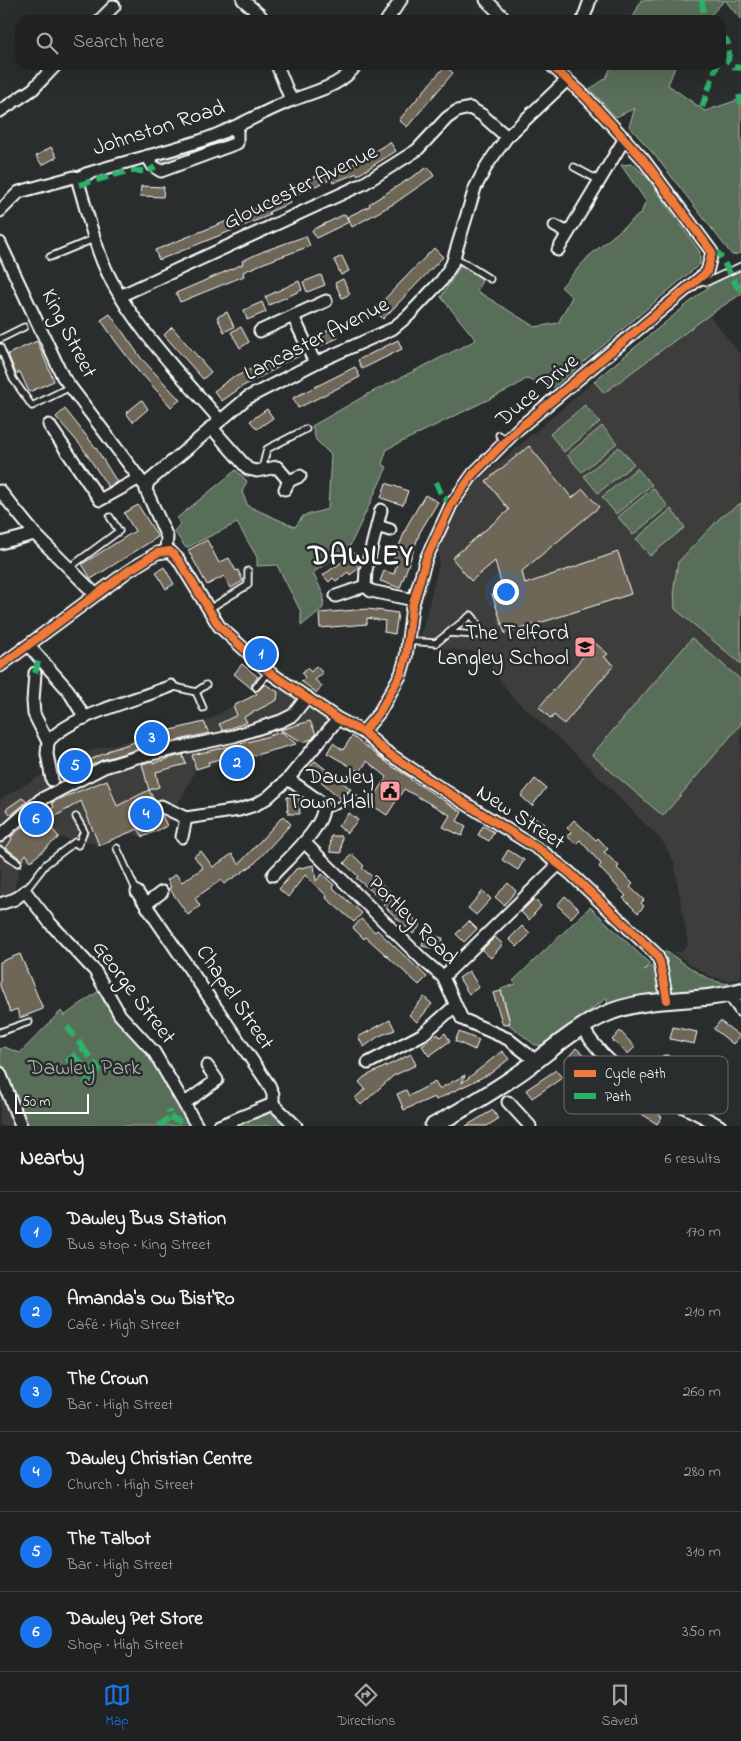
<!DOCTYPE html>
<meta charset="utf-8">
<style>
:root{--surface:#202222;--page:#2d2f2f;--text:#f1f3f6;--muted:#a2a4a5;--line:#3d3f40;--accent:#1a73e8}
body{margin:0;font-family:"Indie Flower",sans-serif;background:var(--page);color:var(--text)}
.scale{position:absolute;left:15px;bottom:12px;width:74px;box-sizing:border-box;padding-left:5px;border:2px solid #fff;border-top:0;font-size:14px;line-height:18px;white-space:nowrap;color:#fff;-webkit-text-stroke:4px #2a2d2e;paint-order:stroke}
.you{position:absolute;left:505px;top:591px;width:18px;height:18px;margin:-12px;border:4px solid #fff;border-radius:50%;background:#1a73e8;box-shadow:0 0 0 8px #1a73e833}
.badge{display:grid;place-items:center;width:32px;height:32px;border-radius:50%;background:var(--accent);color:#fff;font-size:16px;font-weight:700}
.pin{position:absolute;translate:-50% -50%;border:2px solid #fff;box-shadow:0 1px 5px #0006}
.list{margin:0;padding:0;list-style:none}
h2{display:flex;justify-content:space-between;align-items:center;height:65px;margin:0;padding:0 20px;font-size:21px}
h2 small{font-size:16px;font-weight:400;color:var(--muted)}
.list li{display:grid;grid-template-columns:32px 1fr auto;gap:15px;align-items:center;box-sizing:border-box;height:80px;padding:0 20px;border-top:1px solid var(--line)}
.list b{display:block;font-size:19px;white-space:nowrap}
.list p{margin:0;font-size:16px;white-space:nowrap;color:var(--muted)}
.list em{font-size:16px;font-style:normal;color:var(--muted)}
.icon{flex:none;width:28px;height:28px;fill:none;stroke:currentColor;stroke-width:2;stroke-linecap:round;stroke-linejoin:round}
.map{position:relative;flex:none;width:741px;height:1126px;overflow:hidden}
.search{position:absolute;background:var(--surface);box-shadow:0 5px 20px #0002;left:15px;right:15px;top:15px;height:55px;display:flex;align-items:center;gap:12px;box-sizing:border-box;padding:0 18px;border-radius:15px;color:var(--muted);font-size:19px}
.sheet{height:545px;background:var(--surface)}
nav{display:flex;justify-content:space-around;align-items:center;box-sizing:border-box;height:70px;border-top:1px solid var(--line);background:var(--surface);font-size:14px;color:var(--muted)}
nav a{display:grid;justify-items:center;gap:2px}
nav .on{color:var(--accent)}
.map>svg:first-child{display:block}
</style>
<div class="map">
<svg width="741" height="1126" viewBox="0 0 741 1126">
<rect width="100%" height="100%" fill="#2a2d2e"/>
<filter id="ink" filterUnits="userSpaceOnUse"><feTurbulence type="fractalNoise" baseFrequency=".02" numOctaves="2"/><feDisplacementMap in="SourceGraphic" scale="10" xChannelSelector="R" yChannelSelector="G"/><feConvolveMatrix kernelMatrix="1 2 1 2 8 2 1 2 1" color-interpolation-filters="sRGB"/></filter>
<g filter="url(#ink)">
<g fill="#3e3e3a">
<path d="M709 315 741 355V503L721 517 678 562 674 586 676 609 741 579V978L728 981 711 976 689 964 674 952H681L688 945 674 862 663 842 581 759 512 697 492 669 493 653 422 647V632L439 563V549L454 517 477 482 594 381 604 393Z"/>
<path d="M284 686 336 721 317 737 252 757 196 769 167 826 143 837 128 833 99 845 59 837 31 861 21 862 12 896 0 900V799L80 753 204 722 233 706Z"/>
<path d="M0 1091 17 1126H0Z"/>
</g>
<g fill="#596e59" stroke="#acb6ac">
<path d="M641 0H741V20L725 0 706 20H632Z"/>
<path d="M612 65H676L668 85 705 111 741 99V253L732 255 657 158 629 126 635 108 616 117 590 89 606 78Z"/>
<path d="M230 134 235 136 232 142 227 140 211 150 205 147 188 153 187 157 155 165 156 158 213 143Z"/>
<path d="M633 164 647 177 700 252V264L554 387 526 379 514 387 387 449 382 464 387 467 350 546 313 573 324 596 323 608 301 626V612L277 565 257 566V557L237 523 186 548 174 531 180 524 177 518 236 470 247 481 242 492 248 506 295 527 303 516 328 509 331 455 316 440 312 426 368 394 476 340 441 297 461 265 480 276 482 280 477 291 535 327 558 323 572 297 561 287 589 256 641 213 646 201 621 165Z"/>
<path d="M741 270V294L709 315 604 393 594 381 712 284Z"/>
<path d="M585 405 600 422 564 452 550 434Z"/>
<path d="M602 426 617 443 582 472 567 455Z"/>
<path d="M619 447 634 464 598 493 584 476Z"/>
<path d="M637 468 652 485 616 514 602 497Z"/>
<path d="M653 488 668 506 633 535 618 517Z"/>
<path d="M741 503V664L675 609 674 586 678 562 721 517Z"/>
<path d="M671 509 685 527 650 556 636 539Z"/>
<path d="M692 638 741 680V724L663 816 592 755Z"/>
<path d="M590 907 650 964 644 970 660 962 665 951C687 963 714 992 741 981V991L607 1014V998L543 1045H535L503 1020 509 1018 501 989 516 984 513 981Z"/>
<path d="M100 990 104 1002 151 1054 191 1126H28C15 1102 0 1076 0 1049L4 1047 20 1053 61 1011 64 1016Z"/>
<path d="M272 1106 292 1126H224Z"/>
</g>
<g fill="#6e6656" stroke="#fff">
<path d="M445 66 453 73 407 127 399 120Z"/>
<path d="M390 142 396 151 358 175 357 173 333 183 329 173 347 165 348 167Z"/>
<path d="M51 147 57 157 42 165 36 156Z"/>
<path d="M428 167 434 176 395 203 352 227 347 217 370 206 369 204Z"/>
<path d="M325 172 329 180 295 195 292 187Z"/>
<path d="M141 186 164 187 163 197 140 196Z"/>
<path d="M287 193 291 203 269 212 270 215 159 260 155 250 247 213Z"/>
<path d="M345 214 349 222 316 238 312 230Z"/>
<path d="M306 236 310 246 264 263 243 272 244 276 180 302 176 293 243 264 242 261 264 251Z"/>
<path d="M434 248 443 257 383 319 374 310Z"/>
<path d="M342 256 349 271 341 275 334 260Z"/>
<path d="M321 275 325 285 307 292 303 282Z"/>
<path d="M343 279 350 294 342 298 335 283Z"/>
<path d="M299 281 302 290 269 305 265 297Z"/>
<path d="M262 302 266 312 247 320 244 310Z"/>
<path d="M227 312 234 327 224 332 217 317Z"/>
<path d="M110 314 141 358 180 400 171 407 143 375 142 376 116 342 101 320Z"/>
<path d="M172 327 211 372 203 379 164 335Z"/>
<path d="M241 327 249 342 240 348 231 332Z"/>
<path d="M334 328 338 338 320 346 316 336Z"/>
<path d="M398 340 402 349 362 369 358 360Z"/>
<path d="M37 341 54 381 29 392 20 372 16 374 8 354Z"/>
<path d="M296 346 300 356 278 365 279 367 243 386 222 401 214 391 234 376 235 377Z"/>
<path d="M355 367 360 377 298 408 293 398Z"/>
<path d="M142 400 148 409 133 422 126 413Z"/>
<path d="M65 409 96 448 117 482 108 487 82 447 56 417Z"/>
<path d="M267 409 273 418 257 429 250 421Z"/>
<path d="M529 446 572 498 583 489 599 507 522 571 525 584 618 552 631 594 505 634 492 594 503 590 495 561 471 581 452 558 509 510 486 481Z"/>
<path d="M386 483 408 491 403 505 381 498Z"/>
<path d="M425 495 438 502 420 532 400 588 380 581 384 571 394 574 398 560 394 558 408 524Z"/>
<path d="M138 505 158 537 91 579 82 564 135 531 124 513Z"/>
<path d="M207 540 219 563 229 558 236 571 238 570 243 581 231 588 224 576 207 585 188 550Z"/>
<path d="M355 553 360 559 356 563 359 568 350 575 348 572 336 581 333 578 329 582 323 575Z"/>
<path d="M164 567 174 584 166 589 156 572Z"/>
<path d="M368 609 398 613 395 634 384 632 385 621 367 618V624L320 628 319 613Z"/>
<path d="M595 643 608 654 604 657 614 665 564 724 554 715 551 719 539 707Z"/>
<path d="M242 664 258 677 252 684V689L234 674Z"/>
<path d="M316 666 323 673 315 680 322 686 317 693 301 681 305 677 302 674 307 668 311 672Z"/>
<path d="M265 684 278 692 277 700 244 717 247 722 223 731 219 724 237 715 233 706 257 694 254 691 259 690Z"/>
<path d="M310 721 316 734 312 739 303 742 280 730Z"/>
<path d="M204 722 209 733 166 743 163 732Z"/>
<path d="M282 732 296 744 252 756 250 751 208 762 209 765 196 769 192 755 248 742Z"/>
<path d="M352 736 393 767 411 778 410 779 462 812 457 821 466 826 462 836 443 827 450 815 404 789 387 815 370 804 387 777 367 761 360 772 327 753 333 743 343 750Z"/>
<path d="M141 740 142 748 102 760 66 778 63 774 67 772 62 762 78 754 83 763 108 752 107 751Z"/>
<path d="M185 754 183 756 186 764 156 772 159 787 149 790 142 764 153 761V763Z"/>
<path d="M315 761 351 789 341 799 308 770Z"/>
<path d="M535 779 546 788 532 806 521 796Z"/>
<path d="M107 780 117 806 149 790 155 802V810L162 815 167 826 143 837 138 829 99 845 81 801 46 822 59 837 31 861 26 854 22 860 6 848 12 839 11 837 38 813 42 816 54 807 52 802Z"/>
<path d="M299 796 300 814H288L287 797Z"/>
<path d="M22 798 27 802 11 815 6 809Z"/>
<path d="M349 813 358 820 347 833 338 826Z"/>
<path d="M528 814 545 824 539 834 522 824Z"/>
<path d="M283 816 291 824 253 865 224 884 221 880 195 898 200 906 188 915 169 888 171 887 167 880 176 874 182 882 203 868 194 856 201 851 213 867 232 854 239 864Z"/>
<path d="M574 820 596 840 598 838 608 849 604 852 619 866 617 868 633 884 630 887 644 900 641 903 644 906 638 913 623 898 626 896 599 867 601 864 580 840 576 844 567 836 571 832 567 828Z"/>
<path d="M483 826 494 832 489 841 478 835Z"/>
<path d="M331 836H342L341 853 330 852Z"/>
<path d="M508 850 524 860 518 870 502 860Z"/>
<path d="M352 854 364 866 362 868 392 893 389 895 421 925 413 934 383 905 385 902 356 878 358 876 344 863Z"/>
<path d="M314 865 316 881 322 874 334 885 332 887 362 913 354 922 326 898 327 896 305 875 288 897 279 889 296 869Z"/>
<path d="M508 883 516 891 504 905 495 897Z"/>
<path d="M483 891 491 899 476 915 468 908Z"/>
<path d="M565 896 579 909 571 918 557 905Z"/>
<path d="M534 899 541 906 529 920 521 912Z"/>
<path d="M361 919 375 932 377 930 427 977 419 985 366 937 364 939 353 928Z"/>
<path d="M469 921 477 929 464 942 456 934Z"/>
<path d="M522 926 530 934 517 947 509 939Z"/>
<path d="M425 934 443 938 441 950 422 946Z"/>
<path d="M495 937 503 944 491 958 482 950Z"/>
<path d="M20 954 43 1009 20 1018 17 1009 10 1012 0 986V962Z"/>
<path d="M469 971 479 987 469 994 459 978Z"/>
<path d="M501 991 510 1023 503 1025 493 993Z"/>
<path d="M424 997 432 1004 417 1022 409 1015Z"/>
<path d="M390 1020 395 1030 379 1036 364 1047 358 1037Z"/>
<path d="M720 1021 740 1036 733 1044 714 1029Z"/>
<path d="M673 1027 697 1032 694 1044 670 1039Z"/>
<path d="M620 1031 635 1047 628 1054 612 1040Z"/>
<path d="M459 1032 479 1040 475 1050 455 1041Z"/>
<path d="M445 1033 450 1041 429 1056 422 1046 438 1034 440 1037Z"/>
<path d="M576 1048 586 1057 573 1071 564 1062Z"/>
<path d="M502 1051 509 1059 491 1073 436 1100 434 1097 404 1110 397 1094 406 1090 409 1096 435 1082 439 1089 465 1075 462 1083Z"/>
<path d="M411 1054 416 1065 393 1076 361 1105 355 1098 365 1089 359 1082 364 1077Z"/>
<path d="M556 1070 562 1078 532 1098 526 1090Z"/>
<path d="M605 1075 634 1098 636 1095 662 1117 657 1124 597 1084Z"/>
<path d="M493 1110 498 1119 487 1126H466Z"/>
</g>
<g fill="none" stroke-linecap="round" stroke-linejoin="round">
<g stroke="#fff" stroke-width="9">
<g id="service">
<path d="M574 167 600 181"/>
<path d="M50 257 96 238"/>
<path d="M455 257 490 279"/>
<path d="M699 280 707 282 741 266"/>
<path d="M0 339 24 327"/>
<path d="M0 347 13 379 32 406 70 387"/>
<path d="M499 435 504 441"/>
<path d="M262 469 267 449 306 429"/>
<path d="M69 568 119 531 110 517"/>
<path d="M209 609 248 585V571"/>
<path d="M408 641 436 643 471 615C477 621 480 627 477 635L448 633"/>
<path d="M171 686 196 692 206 685"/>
<path d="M256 687 269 672"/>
<path d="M196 692 203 708"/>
<path d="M324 810 344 803 350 795 362 804"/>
<path d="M76 817 84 831 78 845"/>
<path d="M117 848 137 892"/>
<path d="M0 850 18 863"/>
<path d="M25 891 46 864 75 842"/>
<path d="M0 1032 29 1022"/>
</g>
</g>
<g stroke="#fff" stroke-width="15">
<g id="minor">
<path d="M243 0 260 15 263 20"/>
<path d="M486 0 506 20"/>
<path d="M100 20 114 6"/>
<path d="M387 20 401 0"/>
<path d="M583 20 590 0"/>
<path d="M277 65 291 100"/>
<path d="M0 111 33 89 56 65"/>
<path d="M147 156 153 166 161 171 237 143V127"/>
<path d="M79 178V185C87 211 93 240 104 265 128 321 180 374 220 420"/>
<path d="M0 211 19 192 74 177 79 178 86 174C124 162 162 153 200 141 231 131 260 113 290 101 314 91 341 87 356 65"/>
<path d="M555 226 568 233"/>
<path d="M0 243 63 377 145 486"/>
<path d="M558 250 625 138"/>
<path d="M122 295 363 184 417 150 447 118 457 111 470 108 482 115 507 137"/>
<path d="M293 316 315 363"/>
<path d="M260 331 326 301"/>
<path d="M49 425 100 500 138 479"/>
<path d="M211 427 248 469 257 471 277 467 289 481"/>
<path d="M285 489 289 481 300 476"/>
<path d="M0 491 35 534 95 594"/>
<path d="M381 510 366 570 365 586 371 591 414 600"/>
<path d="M377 526 390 530"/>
<path d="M0 543 35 534"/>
<path d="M166 550 167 537 146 490 148 482 247 398 315 363 392 329 408 316 442 280 452 264 475 188 487 165 507 137 566 81"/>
<path d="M336 596 365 586"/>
<path d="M29 646 68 690 85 718"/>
<path d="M0 666 128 571 157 553 170 551 178 559 219 626 269 672 338 719 363 732 385 751 431 782 543 852 570 873 656 954 660 962 667 1000"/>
<path d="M35 673 33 701 34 714 48 742 47 754 52 780"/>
<path d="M363 732 379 713 401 674 406 657 412 607 426 559 451 505 473 474 518 429 707 272 712 252 643 159 587 98 551 65"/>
<path d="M48 742C68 716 139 699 171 686"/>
<path d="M161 806 186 818 239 810 255 805 267 798 288 779 338 719"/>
<path d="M0 836 40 800 104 767 137 757 234 736 281 721 293 715 307 697"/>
<path d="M182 837 186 818"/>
<path d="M304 842 423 960 443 977 462 1019 508 1039 536 1061"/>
<path d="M273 875C286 860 330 823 322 803L288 779"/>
<path d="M137 892 269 1085 273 1094V1104L296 1126"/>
<path d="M0 904 15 899 25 891 50 923 95 971 120 1015 154 1052 197 1126"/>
<path d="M146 904 162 892"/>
<path d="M443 977 559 864"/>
<path d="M729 994 741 1011"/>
<path d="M582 1027C617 1084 666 1095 720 1126"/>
<path d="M666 1062 693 1085 691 1110"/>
<path d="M368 1063 423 1034 455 1006"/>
<path d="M0 1073 21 1126"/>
<path d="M508 1102 530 1126"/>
<path d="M185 1103 217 1080 207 1066"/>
<path d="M219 1126 273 1104"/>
</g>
</g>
<g stroke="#fff" stroke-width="19">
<path id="secondary" d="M433 1126C464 1109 494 1091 524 1070 550 1051 576 1027 606 1014 648 995 697 1004 741 991"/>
</g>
<use href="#service" stroke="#2a2d2e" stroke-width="5.5"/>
<use href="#minor" stroke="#2a2d2e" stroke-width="11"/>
<use href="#secondary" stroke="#2a2d2e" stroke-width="15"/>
<g stroke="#2db169" stroke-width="6" stroke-dasharray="12 6" stroke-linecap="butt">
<path d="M702 0 704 20"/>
<path d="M721 36C731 41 729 51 728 61L734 67 741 68"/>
<path d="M739 95 741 104"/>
<path d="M702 107 717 65"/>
<path d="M79 185 128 171H149L155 167"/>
<path d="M712 252 719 254 741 293"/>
<path d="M436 482 442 496 452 504"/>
<path d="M35 673 39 658"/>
<path d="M83 1048 99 1069 84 1085"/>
<path d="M74 1056 93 1076"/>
<path d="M53 1074 83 1048 66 1025"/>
<path d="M170 1117 181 1122 183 1126"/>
<path d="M159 1126 170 1117 169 1110"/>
</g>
<g stroke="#2a2d2e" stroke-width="11">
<g id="cycleway">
<path d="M0 666 128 571 157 553 170 551 178 559 219 626 269 672 338 719 363 732 385 751 431 782 543 852 570 873 656 954 660 962 667 1000"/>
<path d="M363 732 379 713 401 674 406 657 412 607 426 559 451 505 473 474 518 429 707 272 712 252 643 159 587 98 551 65"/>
</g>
</g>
<use href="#cycleway" stroke="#f17a3a" stroke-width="8"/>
</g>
</g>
<defs>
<g id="school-square" transform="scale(1.125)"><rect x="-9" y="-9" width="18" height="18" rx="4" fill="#ff9aa2" stroke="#2a2d2e"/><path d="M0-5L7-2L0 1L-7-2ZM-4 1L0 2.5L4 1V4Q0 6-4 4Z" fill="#111"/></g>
<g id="civic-square" transform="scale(1.125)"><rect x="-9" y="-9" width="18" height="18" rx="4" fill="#ff9aa2" stroke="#2a2d2e"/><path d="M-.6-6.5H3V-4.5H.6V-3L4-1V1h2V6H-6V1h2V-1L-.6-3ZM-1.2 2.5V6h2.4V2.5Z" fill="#111"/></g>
</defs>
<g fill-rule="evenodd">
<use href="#school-square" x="585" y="647"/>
<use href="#civic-square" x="390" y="791"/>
</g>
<g text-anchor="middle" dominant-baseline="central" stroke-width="5" stroke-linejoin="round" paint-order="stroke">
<g font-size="22" fill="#fff" stroke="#2a2d2e">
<text transform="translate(159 129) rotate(-18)">Johnston Road</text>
<text transform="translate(301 188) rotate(-26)">Gloucester Avenue</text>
<text transform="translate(68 334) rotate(63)">King Street</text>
<text transform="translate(317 340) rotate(-27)">Lancaster Avenue</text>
<text transform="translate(538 391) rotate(-40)">Duce Drive</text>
<text transform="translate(520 818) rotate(33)">New Street</text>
<text transform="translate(412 921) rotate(45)">Portley Road</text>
<text transform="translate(133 993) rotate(53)">George Street</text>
<text transform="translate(234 998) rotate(56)">Chapel Street</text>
</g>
<g font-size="22" fill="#fff" stroke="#2a2d2e" text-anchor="end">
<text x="569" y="634">The Telford<tspan x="569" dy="25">Langley School</tspan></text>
<text x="374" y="778">Dawley<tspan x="374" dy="25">Town Hall</tspan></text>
</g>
<g font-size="22" fill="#acb6ac" stroke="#2a2d2e">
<text x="84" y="1069">Dawley Park</text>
</g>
<g font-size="28" font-weight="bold" letter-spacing="1" fill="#fff" stroke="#2a2d2e">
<text x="361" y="557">DAWLEY</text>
</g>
</g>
<rect x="564" y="1056" width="164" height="58" rx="8" fill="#2a2d2e" stroke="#6a6c6d" stroke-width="1"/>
<rect x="574" y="1070" width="22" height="7" fill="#f17a3a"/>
<rect x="574" y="1093" width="22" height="6" fill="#2db169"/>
<g font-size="14" fill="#fff">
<text x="605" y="1078">Cycle path</text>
<text x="605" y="1101">Path</text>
</g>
</svg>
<div class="scale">50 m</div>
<div class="you"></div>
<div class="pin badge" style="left:261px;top:654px">1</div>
<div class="pin badge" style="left:237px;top:763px">2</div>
<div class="pin badge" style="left:152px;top:738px">3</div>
<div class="pin badge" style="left:146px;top:814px">4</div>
<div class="pin badge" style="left:75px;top:766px">5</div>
<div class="pin badge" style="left:36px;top:819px">6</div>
<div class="search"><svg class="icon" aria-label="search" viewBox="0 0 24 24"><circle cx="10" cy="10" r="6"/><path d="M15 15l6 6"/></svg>Search here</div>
</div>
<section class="sheet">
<h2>Nearby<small>6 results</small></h2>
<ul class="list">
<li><span class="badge">1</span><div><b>Dawley Bus Station</b><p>Bus stop · King Street</p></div><em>170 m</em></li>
<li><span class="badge">2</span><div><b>Amanda's Ow Bist'Ro</b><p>Café · High Street</p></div><em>210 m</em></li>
<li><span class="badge">3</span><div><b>The Crown</b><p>Bar · High Street</p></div><em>260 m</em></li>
<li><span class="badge">4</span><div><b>Dawley Christian Centre</b><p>Church · High Street</p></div><em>280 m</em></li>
<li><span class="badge">5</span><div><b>The Talbot</b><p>Bar · High Street</p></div><em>310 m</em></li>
<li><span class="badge">6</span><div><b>Dawley Pet Store</b><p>Shop · High Street</p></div><em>350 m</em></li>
</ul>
</section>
<nav>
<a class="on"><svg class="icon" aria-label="map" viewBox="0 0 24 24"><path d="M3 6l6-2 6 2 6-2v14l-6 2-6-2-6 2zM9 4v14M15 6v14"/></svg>Map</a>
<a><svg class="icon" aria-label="directions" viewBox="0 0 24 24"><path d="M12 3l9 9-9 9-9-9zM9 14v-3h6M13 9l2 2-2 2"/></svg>Directions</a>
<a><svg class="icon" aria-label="saved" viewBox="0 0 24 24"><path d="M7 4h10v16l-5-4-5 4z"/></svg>Saved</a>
</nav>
